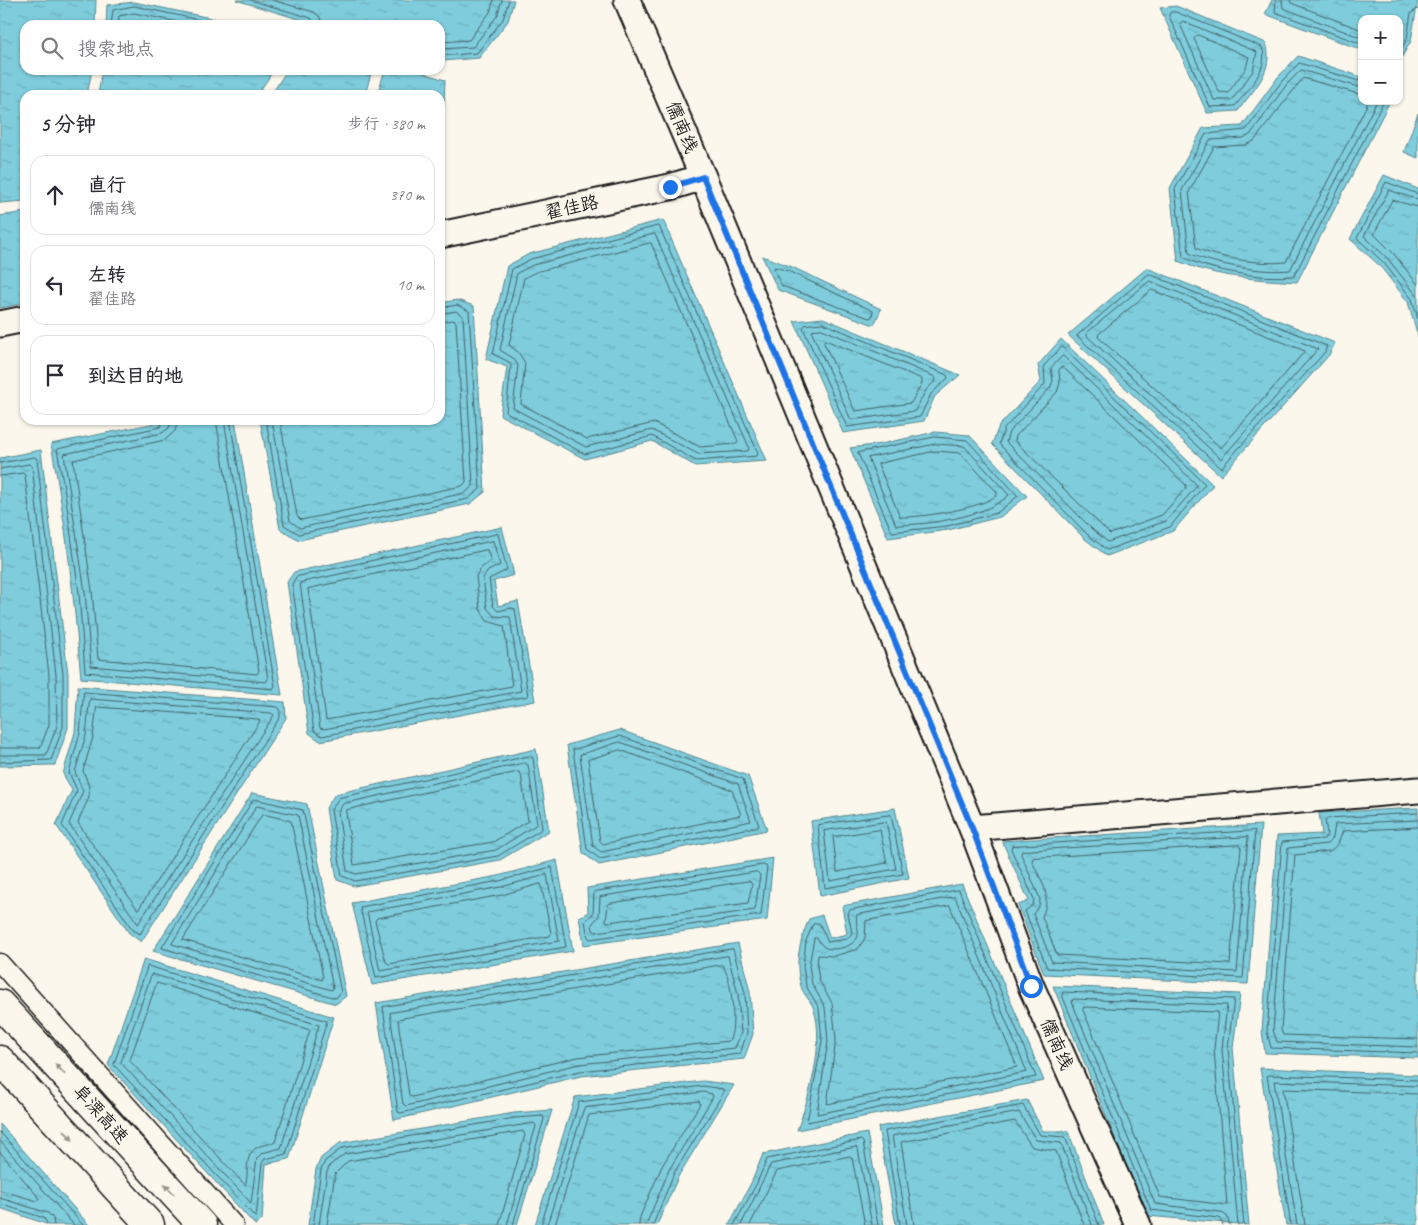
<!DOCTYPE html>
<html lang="zh">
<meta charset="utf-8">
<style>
:root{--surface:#fff;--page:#f7f7f7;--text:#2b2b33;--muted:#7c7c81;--line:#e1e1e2}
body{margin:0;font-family:Caveat,"LXGW WenKai TC",sans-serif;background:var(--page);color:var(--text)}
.controls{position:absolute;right:15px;top:15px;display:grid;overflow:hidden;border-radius:10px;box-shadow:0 1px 4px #0004}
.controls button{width:45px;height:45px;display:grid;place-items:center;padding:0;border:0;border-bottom:1px solid var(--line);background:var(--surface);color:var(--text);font:25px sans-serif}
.stop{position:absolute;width:15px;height:15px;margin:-11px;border:4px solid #1a73e8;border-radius:50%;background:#fff}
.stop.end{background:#1a73e8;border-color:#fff;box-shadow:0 1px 5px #0008}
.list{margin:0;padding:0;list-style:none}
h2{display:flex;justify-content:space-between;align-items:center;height:65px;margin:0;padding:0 20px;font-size:21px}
h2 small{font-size:16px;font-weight:400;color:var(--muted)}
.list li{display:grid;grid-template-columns:32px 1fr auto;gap:15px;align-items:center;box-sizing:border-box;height:80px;margin:0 10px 10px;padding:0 10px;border:1px solid var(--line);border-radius:15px}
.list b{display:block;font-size:19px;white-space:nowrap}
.list p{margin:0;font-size:16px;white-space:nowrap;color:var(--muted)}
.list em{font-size:16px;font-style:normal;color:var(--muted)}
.icon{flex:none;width:28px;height:28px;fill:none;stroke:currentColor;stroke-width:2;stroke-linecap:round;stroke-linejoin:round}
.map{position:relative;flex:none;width:1418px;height:1225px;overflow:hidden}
.search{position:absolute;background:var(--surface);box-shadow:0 1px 4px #0004;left:20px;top:20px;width:425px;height:55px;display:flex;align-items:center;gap:12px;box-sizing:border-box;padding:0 18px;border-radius:15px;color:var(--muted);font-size:19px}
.panel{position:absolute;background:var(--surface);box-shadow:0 1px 4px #0004;left:20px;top:90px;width:425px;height:335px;border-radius:15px}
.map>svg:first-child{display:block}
</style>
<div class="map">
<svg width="1418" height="1225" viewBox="0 0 1418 1225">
<defs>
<pattern id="water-ripples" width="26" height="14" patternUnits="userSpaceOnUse" patternTransform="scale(1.25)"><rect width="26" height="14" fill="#7eccdc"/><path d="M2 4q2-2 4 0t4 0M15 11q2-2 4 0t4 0" fill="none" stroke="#6cafbc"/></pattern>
</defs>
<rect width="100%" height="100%" fill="#fbf7ec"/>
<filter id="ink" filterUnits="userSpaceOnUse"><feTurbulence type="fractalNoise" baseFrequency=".02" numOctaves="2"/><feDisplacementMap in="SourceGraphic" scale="10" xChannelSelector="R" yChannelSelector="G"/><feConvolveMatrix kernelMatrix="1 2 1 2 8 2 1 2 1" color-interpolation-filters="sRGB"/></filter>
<g filter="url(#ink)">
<g fill="url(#water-ripples)" stroke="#57868f">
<path d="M0 0H96L95 25H25V70H92L87 95H25V201L0 203Z"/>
<path d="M236 0H514L508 21 479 58 442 61 440 25H318Z"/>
<path d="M1272 0H1418L1411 41 1399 62V19H1362V50L1265 14Z"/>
<path d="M134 2 244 25H106L107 5Z"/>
<path d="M1176 6 1266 43C1275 71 1253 90 1238 111L1207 113 1160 8Z"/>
<path d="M1298 56 1362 77V101H1390L1297 282C1254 279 1218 278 1178 261L1170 188 1203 128 1242 126 1278 77Z"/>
<path d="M102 70H274L257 95H98Z"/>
<path d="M287 70H372L365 95H271Z"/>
<path d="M385 70H415L445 80 444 108 440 116V95H377Z"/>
<path d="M1418 113V158L1404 152Z"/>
<path d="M1384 175 1418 189V336L1408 302 1380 266 1350 239Z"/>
<path d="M25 212V303L0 308V216Z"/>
<path d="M663 220 767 461 695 466 652 441 585 459 500 415 507 367 486 359 507 266 529 254Z"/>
<path d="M762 256 790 266 881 309 874 325 778 290Z"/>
<path d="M1147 268 1335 343 1329 355 1221 476 1068 335Z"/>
<path d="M457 300 474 306 485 492 470 504 299 540 280 529 260 420H440V303Z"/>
<path d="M823 318 960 375 935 396 924 421 843 433 794 321Z"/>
<path d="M1061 339 1213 485 1173 531 1107 556 1085 539 992 444 999 426 1041 381 1038 365Z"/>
<path d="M171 420H235L282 695 81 678C74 599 66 522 51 444Z"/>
<path d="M935 432 969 435 1027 496 1000 517 948 530 888 538 850 448 881 444Z"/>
<path d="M41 450 68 674V728L55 765 0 766V458Z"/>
<path d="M502 527 514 575 494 581 498 606 518 601 535 701 320 741 309 733 287 582 294 572Z"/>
<path d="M78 686 285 702 286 718 141 942 129 933 56 825 72 790 63 774 75 732Z"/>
<path d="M620 730 748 776 767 830 599 865 583 853 567 745Z"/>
<path d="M536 749 549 831 500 860 354 886 337 880 326 808 335 794Z"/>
<path d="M252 793 307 804 346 996 336 1004 153 951Z"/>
<path d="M895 808 909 878 820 896 811 821Z"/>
<path d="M1418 808V1058L1265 1053 1262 1031 1277 836 1322 834 1319 813Z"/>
<path d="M1261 825 1248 984 1044 974 1018 905 1029 901 1002 841Z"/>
<path d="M773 858 767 920 584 945 579 917 588 913 587 888Z"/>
<path d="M557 860 573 951 372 985 352 903 498 876Z"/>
<path d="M962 884 1044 1081 797 1130C809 1099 825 1043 814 1010 812 1001 803 995 801 986 794 963 800 940 809 919L822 915 830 938 847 934 842 906Z"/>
<path d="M738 943 750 992 753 1034 744 1059 581 1076 394 1120 376 1003Z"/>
<path d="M144 959 334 1017 289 1159 266 1164 262 1220 255 1225 108 1065Z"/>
<path d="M1053 986 1240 994 1233 1048 1249 1225 1147 1216Z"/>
<path d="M1260 1068 1418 1075V1225H1286Z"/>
<path d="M703 1081 734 1085 679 1175 657 1225H535L575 1097Z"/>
<path d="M1027 1100 1043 1131H1068L1104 1225H896L878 1127Z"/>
<path d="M552 1110 517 1225H308L316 1169 321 1158 340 1143 514 1113Z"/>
<path d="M0 1124 89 1225H49L0 1208Z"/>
<path d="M867 1133 884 1225H729L752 1181 763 1154Z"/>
</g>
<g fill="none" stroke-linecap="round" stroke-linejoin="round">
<g stroke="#436269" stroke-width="1">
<path d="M250 0 311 18 315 25"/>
<path d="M272 0 314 12 320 17 322 25"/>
<path d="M1276 0 1275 12 1362 44"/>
<path d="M1282 0 1283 8 1362 38"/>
<path d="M1290 0 1291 3 1362 30"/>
<path d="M1171 12H1176L1262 47C1270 68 1248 90 1235 106L1210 107 1169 16Z"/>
<path d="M1183 21 1257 52 1253 71 1232 100H1214L1180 24Z"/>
<path d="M111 25 113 10 134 6 223 25"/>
<path d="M118 25 119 16 134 13 192 25"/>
<path d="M1198 35 1249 57 1246 68 1228 93 1219 92 1194 39Z"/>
<path d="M440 42 469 40 490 12 494 0"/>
<path d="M440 49 473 47 497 16 502 0"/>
<path d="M1399 52 1407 39 1411 13 1418 9"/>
<path d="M440 56 477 53 503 19 509 0"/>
<path d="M1362 82 1299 63 1282 81 1246 130 1206 134 1175 189 1183 257C1213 272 1261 279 1294 276L1384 101"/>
<path d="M1362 88 1301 70 1287 84 1250 135 1243 138 1210 140 1182 190 1189 253C1214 265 1262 273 1290 270L1377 101"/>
<path d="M1362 95 1303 78 1254 141 1245 145 1214 147 1189 192 1196 248C1217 258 1262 265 1286 262L1369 101"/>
<path d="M1418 194 1386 182 1357 238 1384 263 1412 299 1418 319"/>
<path d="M1418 200 1389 190 1364 236 1388 259 1418 297"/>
<path d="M1418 207 1392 200 1374 234 1394 254 1418 285"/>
<path d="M659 226 758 453 757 456 696 461 652 436 585 454 506 412 511 366 509 362 493 354 512 269 531 259Z"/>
<path d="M655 234 749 447 748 451 698 454 652 430 586 447 513 408 518 365 513 358 500 350 517 273 533 265Z"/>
<path d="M651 243 738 441 736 444 700 447 654 423 587 439 521 404 525 363 519 353 509 345 524 278 536 272Z"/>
<path d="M775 267 788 271 873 311 872 317 869 318 782 286 774 270Z"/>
<path d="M1149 274 1327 346 1325 352 1221 468 1077 336Z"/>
<path d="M1150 281 1318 349 1221 459 1087 336V333Z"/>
<path d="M1152 290 1305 351 1221 448 1098 337 1099 334Z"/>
<path d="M823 323 947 375 948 378 931 394 920 417 847 427 803 328 805 325Z"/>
<path d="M822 329 935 377 936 380 926 390 915 411 851 420 812 333 813 330Z"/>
<path d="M825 340 922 379V383L911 403 855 411 824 343Z"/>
<path d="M1062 347 1205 484 1170 527 1107 550 1088 535 999 444 1004 429 1045 384 1044 366Z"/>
<path d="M1063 356 1196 484V487L1166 521 1108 542 1093 530 1006 442 1009 432 1050 388 1053 381 1051 368Z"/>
<path d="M1061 367 1064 368 1186 485V488L1162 515 1110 534 1015 441 1016 436 1057 392 1060 383 1059 371Z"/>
<path d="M164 420 160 427 57 449 66 499 79 593 85 672 273 689 275 686 230 420"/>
<path d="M171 420 169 428 162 433 64 454 85 592 91 666 266 682 268 679 224 420"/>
<path d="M178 420 175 431 165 440 73 460 92 591 98 659 257 674 259 671 216 420"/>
<path d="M266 420 284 525 299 534 468 499 480 489 469 311 457 305 440 308"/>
<path d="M272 420 290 521 300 528 465 493 473 486 463 316 456 311 440 314"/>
<path d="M280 420 297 516 301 520 462 486 466 482 456 322 454 320 440 322"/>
<path d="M935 437 967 440 1018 496 997 513 947 526 892 532 858 453Z"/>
<path d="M936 444 964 446 1009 495C986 517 927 525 896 525L868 458Z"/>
<path d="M936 451 960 453 997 492V495C983 508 920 518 900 517L878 464Z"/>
<path d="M0 463 35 457 37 459 63 674V727L51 760 0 762"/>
<path d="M0 469 29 464 32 466 56 675 57 726 46 755H0"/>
<path d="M0 476 23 473 25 475 49 675V725L40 748H0"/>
<path d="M498 534 507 570 489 579 493 606 498 611 512 608 515 609 528 696 322 736 314 731 292 584 296 577Z"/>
<path d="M493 541 500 565 488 571 483 578 487 608 494 616 510 617 521 691 324 729 320 728 300 583Z"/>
<path d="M487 550 491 561 481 568 476 576 480 609 487 621 504 626 512 686 326 720 308 589Z"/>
<path d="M84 692 278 707 280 709V717L140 934 132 929 62 825 77 790 69 773 80 733Z"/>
<path d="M90 699 271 713 274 715 138 924 69 824 83 791 75 772 86 735Z"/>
<path d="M97 707 258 719 260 721 138 910 78 823C86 798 96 799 83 771L93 737Z"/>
<path d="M620 736 743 779 759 826 600 859 587 849 573 750Z"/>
<path d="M620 742 738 784 751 821 601 852 593 846 580 755Z"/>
<path d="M620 750 732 790 741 815 603 844 600 841 588 760Z"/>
<path d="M530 756 533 758 542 829 498 856 355 881 342 876 331 810 339 798Z"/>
<path d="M525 763 528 765 537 824 496 850 356 874 347 871 338 812 343 804Z"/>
<path d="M519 772 521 774 528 821 493 842 354 865 346 813 347 810Z"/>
<path d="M254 799 303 810 341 992 336 998 162 948Z"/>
<path d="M257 806 298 815 333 988 332 990 172 944Z"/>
<path d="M1418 813 1327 818 1325 820 1327 834 1324 839 1282 842 1267 1031 1271 1048 1418 1053"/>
<path d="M263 814 291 821 323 977 322 980 183 940Z"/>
<path d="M891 815 903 874 825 888 818 825Z"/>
<path d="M1418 820 1335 824 1333 838 1327 844 1288 848 1273 1030 1277 1042 1418 1047"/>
<path d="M886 822 896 869 830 881 824 831Z"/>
<path d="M1418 827 1343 831 1338 844 1330 851 1295 855 1281 1030 1283 1035 1418 1039"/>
<path d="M880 830 887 863 837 872 833 837Z"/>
<path d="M1255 831 1243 978 1047 968 1025 911 1033 905 1034 899 1011 849 1012 846Z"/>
<path d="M1248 837 1237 972 1052 962 1033 914 1039 906 1040 899 1021 854 1022 851Z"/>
<path d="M1239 845 1241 848 1230 964 1057 955 1042 917C1052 893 1042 883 1032 861L1033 858Z"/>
<path d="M764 865 767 867 761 915 590 939 588 937 585 921 593 914 594 892Z"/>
<path d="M552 867 566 947 376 978 360 907 499 881Z"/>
<path d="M757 872 760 875 755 910 596 932 593 930 592 924 599 916 600 897Z"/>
<path d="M547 875 559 941 380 971 367 912 501 887Z"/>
<path d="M749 881 752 884 748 903 608 922 606 921 608 904Z"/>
<path d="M541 884 551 933 550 936 389 964 386 962 375 921 377 918 502 895Z"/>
<path d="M959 890 1036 1077 807 1122 822 1041 819 1008 806 986 803 966 806 941 813 924 819 923 828 942 847 939 852 933 848 913 850 910Z"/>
<path d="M955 897 1027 1072 817 1114 828 1041 825 1007 812 984 809 966 814 938H817C819 941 821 945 824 947 832 952 853 947 857 938 861 931 854 922 857 915Z"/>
<path d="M950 906 1017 1067 827 1104 836 1039 832 1003 819 980 817 966 818 955 834 956 858 949 865 938 866 921Z"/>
<path d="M733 949 745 993 747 1033 740 1054 580 1071 401 1113 398 1112 383 1007Z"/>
<path d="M728 956 738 994 741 1033 735 1048 579 1064 406 1106 403 1104 390 1013Z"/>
<path d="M722 965C732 975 737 1029 729 1041L578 1057 412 1097 409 1095 398 1021 399 1019Z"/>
<path d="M148 966 327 1021 286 1154 265 1159 262 1163 256 1218 114 1065Z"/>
<path d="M152 974 319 1025 281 1148 262 1153 257 1158 251 1203 121 1063Z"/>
<path d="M157 983 310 1030 275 1142C270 1145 262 1144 256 1148 243 1157 250 1173 245 1185L130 1061Z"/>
<path d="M1084 1007 1218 1012 1214 1049 1227 1205 1160 1197 1083 1010Z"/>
<path d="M0 1132 83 1225"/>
<path d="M0 1141 74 1225"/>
<path d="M0 1152 40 1199 37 1201 0 1190"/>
<path d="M0 1198 48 1213 53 1218 54 1225"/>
<path d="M0 1204 44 1218 48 1225"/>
<path d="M313 1225 321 1170 325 1161 342 1148 515 1118 543 1116 544 1119 513 1225"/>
<path d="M319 1225 327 1172 330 1165 345 1154 534 1123 536 1126 507 1225"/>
<path d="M327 1225 335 1174 348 1161 523 1131 525 1135 499 1225"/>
<path d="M541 1225 579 1102 703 1086 723 1089 724 1092 674 1173 653 1225"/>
<path d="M547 1225 584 1108 703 1092 712 1094 713 1097 669 1170 646 1225"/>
<path d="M555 1225 589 1115 699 1101 700 1104 662 1166 640 1217 639 1225"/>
<path d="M734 1225 757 1183 767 1159 861 1140 863 1142 878 1225"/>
<path d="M741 1225 771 1164 856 1147 858 1149 872 1225"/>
<path d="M750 1225 777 1171 850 1156 852 1158 865 1225"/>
<path d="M900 1225 885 1131 1023 1105 1040 1135 1065 1137 1099 1225"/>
<path d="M907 1225 892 1136 1019 1112 1036 1140 1061 1143 1092 1225"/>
<path d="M914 1225 901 1142 1015 1121 1032 1147 1056 1151 1084 1225"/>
<path d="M1223 1225 1219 1218 1151 1210 1062 995 1063 992 1234 999 1228 1048 1244 1225"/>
<path d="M1230 1225 1227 1216 1220 1212 1155 1204 1072 1002 1073 999 1227 1005 1222 1049 1238 1225"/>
<path d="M1291 1225 1267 1075 1418 1080"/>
<path d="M1297 1225 1274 1081 1418 1086"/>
<path d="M1305 1225 1283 1089 1418 1094"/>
</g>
<g stroke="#1c1c1c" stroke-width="21">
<path id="street" d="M0 963 234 1225"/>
</g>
<g stroke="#1c1c1c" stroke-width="29">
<g id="secondary">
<path d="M627 0 703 177 972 828 1031 986 1138 1225"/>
<path d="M440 235 670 187 703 177"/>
<path d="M0 324 25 319"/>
<path d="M972 828 1418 790"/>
</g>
</g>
<g stroke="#1c1c1c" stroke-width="31">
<g id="highway">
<path d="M0 1004 202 1225"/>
<path d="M0 1060 150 1225"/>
</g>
</g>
<use href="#street" stroke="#fbf7ec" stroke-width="18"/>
<use href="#secondary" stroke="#fbf7ec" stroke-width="25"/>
<use href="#highway" stroke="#fbf7ec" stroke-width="28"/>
</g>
<defs><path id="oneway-solid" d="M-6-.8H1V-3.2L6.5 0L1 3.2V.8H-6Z" transform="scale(1.25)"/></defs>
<g fill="#97948e">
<use href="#oneway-solid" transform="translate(60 1069) rotate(-132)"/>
<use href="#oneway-solid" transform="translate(68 1135) rotate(48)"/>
<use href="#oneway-solid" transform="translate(169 1189) rotate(-132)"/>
</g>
</g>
<g fill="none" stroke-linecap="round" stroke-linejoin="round" filter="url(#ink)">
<path stroke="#1a73e8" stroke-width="6" d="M670 187 703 177 972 828 1031 986"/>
</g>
<g text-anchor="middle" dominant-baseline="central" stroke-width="5" stroke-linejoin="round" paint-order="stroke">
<g font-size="18" fill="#1c1c1c" stroke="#fbf7ec">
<text transform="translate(682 127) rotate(67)">儒南线</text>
<text transform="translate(572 207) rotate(-12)">翟佳路</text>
<text transform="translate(1057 1044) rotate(66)">儒南线</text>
<text transform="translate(101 1114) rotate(48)">阜溧高速</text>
</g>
</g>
</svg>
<div class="controls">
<button>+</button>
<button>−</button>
</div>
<div class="stop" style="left:1031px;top:986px"></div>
<div class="stop end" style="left:670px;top:187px"></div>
<div class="search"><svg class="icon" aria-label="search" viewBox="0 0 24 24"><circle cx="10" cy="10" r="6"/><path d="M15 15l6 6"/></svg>搜索地点</div>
<section class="panel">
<h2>5 分钟<small>步行 · 380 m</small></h2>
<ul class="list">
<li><svg class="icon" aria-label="ahead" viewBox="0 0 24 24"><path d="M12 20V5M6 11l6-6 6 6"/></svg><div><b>直行</b><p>儒南线</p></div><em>370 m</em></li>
<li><svg class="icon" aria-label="left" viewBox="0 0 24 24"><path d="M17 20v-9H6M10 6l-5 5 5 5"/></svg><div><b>左转</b><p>翟佳路</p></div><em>10 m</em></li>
<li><svg class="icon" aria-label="arrive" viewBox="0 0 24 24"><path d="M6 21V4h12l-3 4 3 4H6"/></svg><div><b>到达目的地</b></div></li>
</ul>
</section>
</div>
